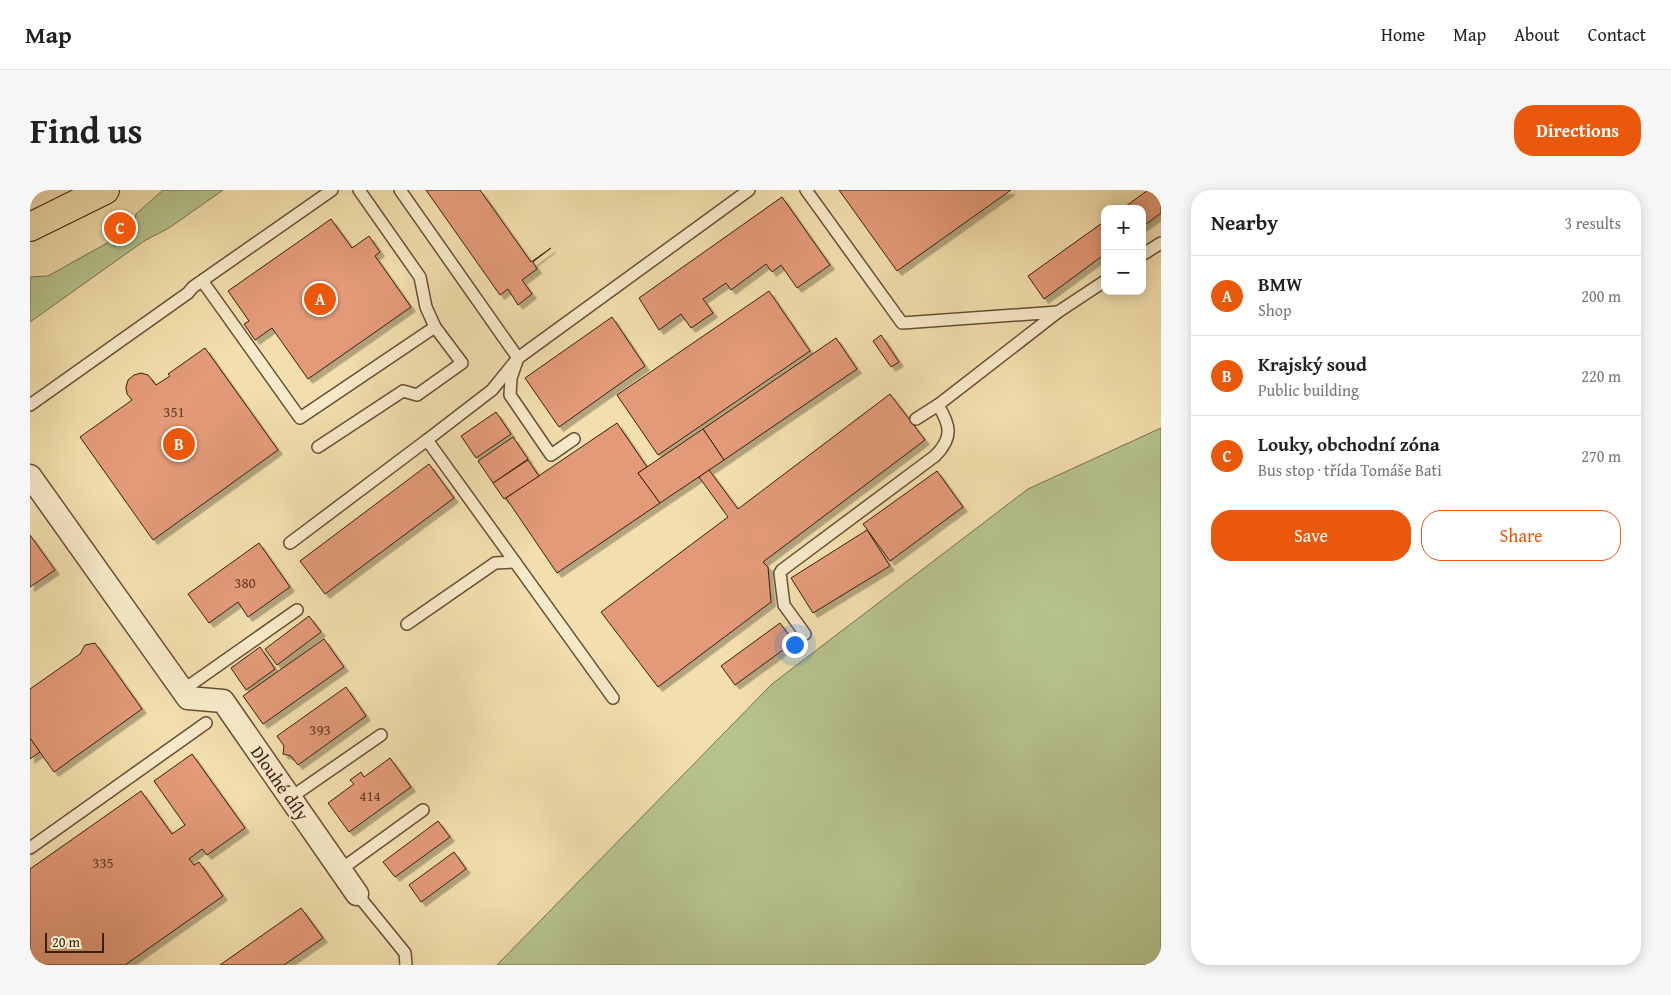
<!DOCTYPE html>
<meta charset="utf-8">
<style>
:root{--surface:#fff;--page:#f6f6f6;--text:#222;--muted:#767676;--line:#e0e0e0;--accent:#ea580c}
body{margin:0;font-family:"Gentium Book Plus",serif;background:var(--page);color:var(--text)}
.controls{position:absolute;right:15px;top:15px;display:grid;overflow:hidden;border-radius:10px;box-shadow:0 2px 12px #0003}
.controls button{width:45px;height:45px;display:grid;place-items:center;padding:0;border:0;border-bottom:1px solid var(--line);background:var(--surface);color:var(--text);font:25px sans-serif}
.scale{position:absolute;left:15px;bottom:12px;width:59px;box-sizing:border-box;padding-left:5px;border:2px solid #3a1e0e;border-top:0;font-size:14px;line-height:18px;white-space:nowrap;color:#3a1e0e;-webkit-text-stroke:4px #f7eaca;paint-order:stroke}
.you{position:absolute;left:764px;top:454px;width:18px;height:18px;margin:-12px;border:4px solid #fff;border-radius:50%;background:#1a73e8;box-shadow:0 0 0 8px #1a73e833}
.badge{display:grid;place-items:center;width:32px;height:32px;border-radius:50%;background:var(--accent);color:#fff;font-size:16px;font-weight:700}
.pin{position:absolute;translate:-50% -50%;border:2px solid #fff;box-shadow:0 1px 5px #0006}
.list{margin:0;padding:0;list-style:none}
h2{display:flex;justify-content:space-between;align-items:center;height:65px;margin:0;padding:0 20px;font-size:21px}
h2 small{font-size:16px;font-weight:400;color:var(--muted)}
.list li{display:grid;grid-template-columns:32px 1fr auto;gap:15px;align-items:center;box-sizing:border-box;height:80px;padding:0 20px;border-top:1px solid var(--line)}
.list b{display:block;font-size:19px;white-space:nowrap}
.list p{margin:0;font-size:16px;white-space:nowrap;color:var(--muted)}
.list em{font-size:16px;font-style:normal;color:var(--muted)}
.actions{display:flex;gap:10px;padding:15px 20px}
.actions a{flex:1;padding:11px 0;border:1px solid var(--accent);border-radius:20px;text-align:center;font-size:18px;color:var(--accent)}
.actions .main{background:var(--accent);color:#fff}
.map{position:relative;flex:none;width:1131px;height:775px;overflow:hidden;border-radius:20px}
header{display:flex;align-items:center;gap:30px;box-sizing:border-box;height:70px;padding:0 25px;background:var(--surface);border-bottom:1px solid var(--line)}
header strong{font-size:24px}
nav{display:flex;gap:28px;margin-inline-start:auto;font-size:18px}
.intro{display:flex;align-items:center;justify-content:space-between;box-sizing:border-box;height:120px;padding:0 30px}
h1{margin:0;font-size:35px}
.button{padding:12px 22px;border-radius:20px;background:var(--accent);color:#fff;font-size:18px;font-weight:700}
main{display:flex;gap:30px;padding:0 30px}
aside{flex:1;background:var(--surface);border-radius:20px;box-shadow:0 2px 12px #0003}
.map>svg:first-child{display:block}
</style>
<header>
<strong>Map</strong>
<nav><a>Home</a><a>Map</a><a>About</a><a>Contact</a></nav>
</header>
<div class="intro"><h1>Find us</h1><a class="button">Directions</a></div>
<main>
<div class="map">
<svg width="1131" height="775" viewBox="0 0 1131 775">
<defs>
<filter id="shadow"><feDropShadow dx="4.5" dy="4.5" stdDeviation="0" flood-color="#0004"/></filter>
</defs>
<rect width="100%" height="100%" fill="#f2dfad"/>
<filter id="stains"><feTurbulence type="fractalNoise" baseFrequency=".004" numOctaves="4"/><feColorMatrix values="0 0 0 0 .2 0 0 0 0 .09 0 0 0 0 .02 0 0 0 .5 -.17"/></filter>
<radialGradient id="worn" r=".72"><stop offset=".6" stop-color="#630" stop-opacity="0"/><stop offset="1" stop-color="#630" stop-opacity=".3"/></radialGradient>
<g fill="#b6c38e" stroke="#78704e">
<path d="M133 0H193L139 38 114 51 0 132V87L18 86 104 38 106 24Z"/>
<path d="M1131 238V775H467L742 494 998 299Z"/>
</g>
<g fill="#e39a78" stroke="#3a1e0e" filter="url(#shadow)">
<path d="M396 0H450L501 72 521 58 503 72 507 79 492 90 502 104 488 115 478 99 470 105Z"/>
<path d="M809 0H981L867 81Z"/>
<path d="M1118 0H1131V23L1112 37V19H1092Z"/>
<path d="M752 7 800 75 767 98 751 75 742 82 736 74 701 100 696 93 673 109 683 123 661 138 651 124 629 140 609 108Z"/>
<path d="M301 29 322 58 339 46 350 62 345 66 381 117 278 189 242 138 225 150 214 134 219 131 198 101Z"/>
<path d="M1075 31V64L1014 109 998 86Z"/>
<path d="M92 41 94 45 80 52 78 49Z"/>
<path d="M739 101 780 161 628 265 587 205Z"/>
<path d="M582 127 615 176 529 237 495 188Z"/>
<path d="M851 145 869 172 861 177 843 151Z"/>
<path d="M806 148 827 179 694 270 673 239Z"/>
<path d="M175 158 248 260 123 350 50 247 102 210 97 204 96 197 98 190 104 185 111 183 118 185 126 195 140 186 138 184Z"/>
<path d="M860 204 895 250 733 372 738 377 741 412 628 497 571 422 698 327 669 287 679 280 708 319Z"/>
<path d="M466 222 481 244 446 268 431 246Z"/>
<path d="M587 233 617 277 608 283 630 313 527 383 476 308Z"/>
<path d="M673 239 694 270 630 313 608 283Z"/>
<path d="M483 247 498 269 463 293 448 271Z"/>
<path d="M498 270 509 286 474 309 463 293Z"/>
<path d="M399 274 424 308 295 404 270 371Z"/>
<path d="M907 281 933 317 860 371 833 334Z"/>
<path d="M837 340 860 376 783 423 761 388Z"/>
<path d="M0 345 25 380 0 397Z"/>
<path d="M229 353 260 397 218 427 208 412 179 433 158 404Z"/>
<path d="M279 426 291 442 247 475 235 459Z"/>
<path d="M750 433 764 452 705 495 691 476Z"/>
<path d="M294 449 314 477 233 534 213 506Z"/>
<path d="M65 453 112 519 24 582 0 548V499L50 464 55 455Z"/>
<path d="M230 457 245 479 216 500 201 478Z"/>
<path d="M316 497 336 526 268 575 261 566 253 564 254 556 247 546Z"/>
<path d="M0 548 10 562 0 569Z"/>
<path d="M162 564 215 638 177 665 172 659 159 669 164 675 169 672 193 706 95 775H0V679L111 601 142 644 155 635 124 591Z"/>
<path d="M360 568 381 597 319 642 298 613 324 594 320 590 331 582 334 587Z"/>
<path d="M408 631 420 647 365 687 353 672Z"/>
<path d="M424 662 436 679 391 712 379 695Z"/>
<path d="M271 718 293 748 254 775H190Z"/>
</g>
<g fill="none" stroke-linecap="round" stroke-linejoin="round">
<g stroke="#684e36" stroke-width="14">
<g id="lane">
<path d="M370 0 488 168 462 200 397 250 583 508"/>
<path d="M776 0 872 133 1028 122 908 215 886 229"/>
<path d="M1112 65 1131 53"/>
<path d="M173 92 270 228 405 137 396 117 390 87 329 0"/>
<path d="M1028 122 1075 91"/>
<path d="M0 215 158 103 163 97 302 0"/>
<path d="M544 249 521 265 480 205 481 188 488 168 719 0"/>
<path d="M288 257 373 201 387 205 432 173 405 137"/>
<path d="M260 353 397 250"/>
<path d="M377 434 465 373 485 372"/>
<path d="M775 444 754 415 750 383 752 380 905 266C924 247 920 235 908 215"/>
<path d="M153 500 267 420"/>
<path d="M260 608 351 545"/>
<path d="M0 658 176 533"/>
<path d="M310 680 393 620"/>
<path d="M327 704 375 763 376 775"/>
</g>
</g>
<g stroke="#684e36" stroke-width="25">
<path id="street" d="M0 286 158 508 193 511 327 704"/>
</g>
<g stroke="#3a1e0e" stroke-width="30">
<path id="primary" d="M0 37 75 0"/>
</g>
<use href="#lane" stroke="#f7eaca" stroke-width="11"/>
<use href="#street" stroke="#f7eaca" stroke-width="22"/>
<use href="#primary" stroke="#f2dfad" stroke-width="28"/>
</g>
<g text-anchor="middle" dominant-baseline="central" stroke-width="4" stroke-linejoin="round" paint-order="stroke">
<g font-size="15" fill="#643d28">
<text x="144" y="221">351</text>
<text x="215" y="392">380</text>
<text x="290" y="539">393</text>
<text x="340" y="605">414</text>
<text x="73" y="672">335</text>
</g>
<g font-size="18" fill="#3a1e0e" stroke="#f7eaca">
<text transform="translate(250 593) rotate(55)">Dlouhé díly</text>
</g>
</g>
<rect width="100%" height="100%" filter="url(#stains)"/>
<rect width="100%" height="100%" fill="url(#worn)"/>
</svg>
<div class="controls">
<button>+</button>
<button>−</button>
</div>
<div class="scale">20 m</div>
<div class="you"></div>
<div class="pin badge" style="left:290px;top:109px">A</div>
<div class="pin badge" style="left:149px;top:254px">B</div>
<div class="pin badge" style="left:90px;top:38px">C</div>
</div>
<aside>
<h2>Nearby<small>3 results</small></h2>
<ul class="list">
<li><span class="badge">A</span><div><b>BMW</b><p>Shop</p></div><em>200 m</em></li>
<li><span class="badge">B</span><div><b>Krajský soud</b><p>Public building</p></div><em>220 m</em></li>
<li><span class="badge">C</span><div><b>Louky, obchodní zóna</b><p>Bus stop · třída Tomáše Bati</p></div><em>270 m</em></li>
</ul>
<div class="actions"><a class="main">Save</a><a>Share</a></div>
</aside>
</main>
